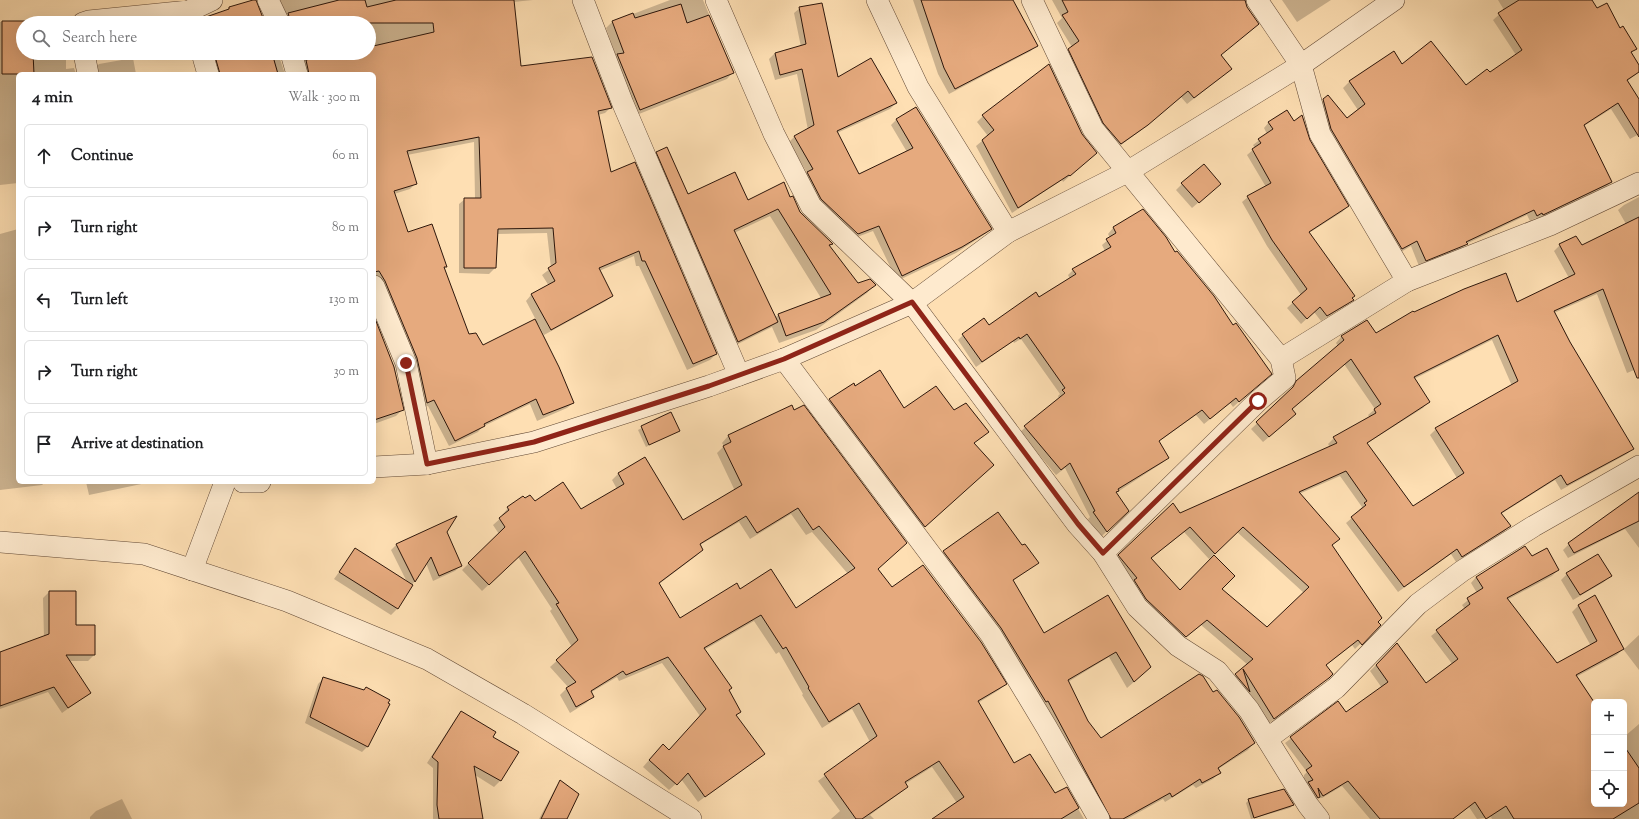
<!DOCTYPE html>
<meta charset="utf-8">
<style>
:root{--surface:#fff;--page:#f6f6f6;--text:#202124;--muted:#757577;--line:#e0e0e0}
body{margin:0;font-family:"Sorts Mill Goudy",serif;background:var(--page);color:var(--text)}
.controls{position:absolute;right:12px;bottom:12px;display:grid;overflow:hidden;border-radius:6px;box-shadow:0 4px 16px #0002}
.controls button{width:36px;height:36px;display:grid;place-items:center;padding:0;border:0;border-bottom:1px solid var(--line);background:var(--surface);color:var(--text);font:20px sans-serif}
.stop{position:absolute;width:12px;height:12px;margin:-9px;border:3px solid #8f2418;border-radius:50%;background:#fff}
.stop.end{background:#8f2418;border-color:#fff;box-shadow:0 1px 4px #0008}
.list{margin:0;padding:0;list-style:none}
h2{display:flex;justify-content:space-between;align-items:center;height:52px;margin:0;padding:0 16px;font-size:17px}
h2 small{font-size:13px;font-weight:400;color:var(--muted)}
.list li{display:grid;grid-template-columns:26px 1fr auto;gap:12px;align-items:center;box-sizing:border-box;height:64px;margin:0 8px 8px;padding:0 8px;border:1px solid var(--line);border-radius:6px}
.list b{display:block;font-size:15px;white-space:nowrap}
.list em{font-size:13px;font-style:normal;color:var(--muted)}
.icon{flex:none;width:22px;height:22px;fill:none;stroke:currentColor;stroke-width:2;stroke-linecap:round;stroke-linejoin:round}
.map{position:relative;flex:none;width:1639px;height:819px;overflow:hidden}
.search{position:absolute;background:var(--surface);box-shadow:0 4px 16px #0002;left:16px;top:16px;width:360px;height:44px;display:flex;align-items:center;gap:10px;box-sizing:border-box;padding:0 14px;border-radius:22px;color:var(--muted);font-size:15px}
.panel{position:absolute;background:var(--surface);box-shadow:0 4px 16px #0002;left:16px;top:72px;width:360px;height:412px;border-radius:6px}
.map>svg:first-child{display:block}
</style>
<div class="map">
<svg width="1639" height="819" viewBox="0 0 1639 819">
<rect width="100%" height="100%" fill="#fedfb3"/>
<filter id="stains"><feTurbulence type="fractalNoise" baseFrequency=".005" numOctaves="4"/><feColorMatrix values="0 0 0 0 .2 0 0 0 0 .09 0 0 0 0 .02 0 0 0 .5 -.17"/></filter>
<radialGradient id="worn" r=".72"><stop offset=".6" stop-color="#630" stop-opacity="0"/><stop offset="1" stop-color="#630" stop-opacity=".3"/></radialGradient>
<g fill="#0003" fill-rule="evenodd">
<path d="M273 0H533L513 2 520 67 610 108 605 113 598 115 611 174 716 354 710 360 687 370 639 266H636L634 256 599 271 612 296 606 301 544 335 538 324 537 325 573 403 567 408 537 421 530 404 482 427 478 432 449 446 428 406 421 408 374 278V74H302L295 53H369V23H284ZM474 142 475 199H465L459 204V273L489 274 495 268 497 234 547 233 551 268 542 275 549 286 531 295 526 301 536 320 482 347 469 336 444 268 445 267 408 233 394 194 410 189 416 183 407 155Z"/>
<path d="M670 0H703L733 72 727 79 634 116 611 61 616 56 606 28 612 22Z"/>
<path d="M913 0H1012L1036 45 1031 51 949 94 938 74Z"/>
<path d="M1052 0H1239L1220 55 1231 69 1187 104 1181 97 1140 131 1114 150 1062 56 1072 47 1057 23 1062 18Z"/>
<path d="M1282 0H1331L1297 22Z"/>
<path d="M1498 0H1591L1597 10 1620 30 1635 49 1631 53 1639 66V72L1626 82 1639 101V134L1630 139 1611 109 1584 126 1611 182 1605 188 1537 220 1536 218 1530 221 1527 215 1466 244 1460 250 1419 266 1411 246 1396 255 1317 106 1324 100 1347 119 1358 110 1343 88 1350 81 1401 65 1466 87 1490 74 1516 55 1493 20 1504 10Z"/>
<path d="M256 6 266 23H196L203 19 226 12 229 8Z"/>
<path d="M800 8 837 79 896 103 890 109 837 133 858 176 907 152 891 125 896 120 916 108 991 229 985 234 956 253 897 281 873 231 852 239 802 178 807 173 789 142 795 136 808 130 797 74 775 80 769 59 775 53 801 47 794 13Z"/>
<path d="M0 22H33L23 23V53H66V69L74 68 76 74H18V183L0 185Z"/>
<path d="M206 53H278L285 74H213Z"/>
<path d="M133 58 136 74H93V70L99 64Z"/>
<path d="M983 116 1090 158 1063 182 1062 180 1012 213 976 146 988 136 977 122Z"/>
<path d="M1269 122H1294L1309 141 1348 206 1342 212 1309 233 1352 300 1347 305 1321 321 1314 312 1301 324 1287 308 1301 295 1267 246 1242 202 1248 197 1266 187 1247 155 1255 148 1253 145 1267 134 1264 128Z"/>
<path d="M657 152 688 195 747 201 790 198 800 212 832 244 829 247 858 285H874L867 293 816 330 779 343 772 327 730 348 649 160ZM770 216 821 298 778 315 775 318 734 233Z"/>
<path d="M1182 184 1213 190 1192 208 1176 190Z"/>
<path d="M1639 197V368L1627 373 1597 294 1554 313 1569 343 1633 449 1627 454 1561 490 1555 480 1501 514 1509 526 1504 532 1456 562 1451 554 1398 592 1346 523 1360 511 1359 510 1362 507 1340 476 1299 494 1338 539 1331 546 1379 625 1355 649 1352 645 1325 666 1326 680 1268 724 1248 692 1244 697 1230 681 1248 665 1201 625 1179 642 1141 605 1113 561 1179 514 1330 447 1328 444 1334 438 1370 418 1368 415 1375 409 1344 364 1291 410 1289 420 1263 442 1251 429 1288 394 1297 381 1338 346 1336 343 1341 337 1367 321 1376 334 1517 303 1569 278 1554 251 1560 245 1581 247 1626 224 1618 210 1624 205ZM1492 340 1512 386 1436 429 1430 435 1457 478 1413 507 1366 444 1423 408 1428 402 1414 379ZM1184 532 1209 559 1237 532 1304 593 1267 629 1221 589 1180 592 1150 559Z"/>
<path d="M1143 211 1265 379 1233 407 1230 403 1204 424 1196 415 1158 442 1168 457 1162 463 1116 493 1127 511 1101 537 1088 519 1090 517 1065 468 1056 475 1020 432 1059 398 1058 396 1060 394 1021 339 1014 343 1013 341 976 367 958 340 963 335 989 326 1070 279 1068 275 1073 270 1105 251 1102 245 1110 238 1108 234 1113 228Z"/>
<path d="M18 229V482H45L42 485 0 490V234Z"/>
<path d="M374 323 402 410 396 416 374 424Z"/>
<path d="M855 387 904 409 953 412 987 432 973 444 987 471 918 532 823 406 830 400Z"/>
<path d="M791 406 877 569 892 588 1005 684 999 690 978 703 1014 765 1054 794 1066 788 1084 819H935L957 803 932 767 905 784 907 787 900 793 870 815 874 819H831L840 811 818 781 870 742 852 709 822 728 802 695 803 694 779 652 776 654 754 621 704 650 740 712 736 716 763 754 698 802 681 779 669 790 643 767 656 752 669 751 700 716 662 663 619 681 617 677 590 693 592 697 586 703 570 713 560 695 568 687 550 667 572 647 550 611 552 609 518 557 482 591 462 570 499 534 493 525 503 516 502 515 508 508 525 499 581 510 617 489 612 480 618 474 645 458 683 522 735 491 717 453 724 446 722 443 728 436ZM791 514 806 535 812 532 848 574 796 609 680 619 659 584 696 556 702 549 700 545 739 522 750 539Z"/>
<path d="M671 413 678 430 646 447 638 430Z"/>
<path d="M86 482H151L89 495Z"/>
<path d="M1639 497V548L1625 529 1568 558 1563 550 1569 544Z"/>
<path d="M454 519 446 532 461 565 455 571 433 581 426 563 397 609 391 615 334 579 355 550 407 582 391 550 396 545Z"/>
<path d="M1022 547 1037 563 1013 581 1043 634 1108 596 1143 674 1127 688 1109 657 1068 682 1087 721 1101 739 1213 694 1254 743 1248 750 1218 769 1220 772 1213 779 1196 788 1193 785 1165 802 1163 799 1127 819H1103L937 558 944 552Z"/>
<path d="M1532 558 1558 570 1552 576 1507 600 1556 664 1591 646 1572 612 1578 606 1594 597 1623 650 1639 635V670L1623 649 1617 655 1576 677 1594 704V804H1624V737L1639 724V819H1492L1491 817 1477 819 1469 807 1453 819H1370L1342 786 1322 798H1318L1313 803 1304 782V775L1307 772 1285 743 1338 703 1345 713 1382 688 1370 671 1397 644 1426 684 1453 665 1431 636 1465 609 1462 605 1477 593 1471 583 1476 577Z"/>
<path d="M1567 574 1610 576 1604 582 1573 600 1561 580Z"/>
<path d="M49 592 75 626 94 655 88 661H69L90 693 62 713 48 692 0 709V653L44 638 43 598Z"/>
<path d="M324 678 387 703 367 747 362 752 305 723 318 684Z"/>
<path d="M461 712 492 738 517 752 500 781 494 787 475 775 482 819H433V768L427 763 456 718Z"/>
<path d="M561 782 566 819H539L556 787Z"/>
<path d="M122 799 132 819H90V817L96 811Z"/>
<path d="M1249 800 1293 805 1290 808 1251 819 1246 803Z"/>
</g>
<g fill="#e6aa7e" stroke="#2e170b" fill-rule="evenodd">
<path d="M253 0H256L265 23H201L200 19 203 18 229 9V7Z"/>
<path d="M339 0H365L367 7 396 0H514L521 66 592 57 612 108 598 111 611 172 635 162 717 354 693 364 645 261H642L639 251 599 268 613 296 551 330 531 294 555 281 548 268 556 263 553 228 498 229 496 268H464V198H481L479 137 407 151 417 184 394 191 408 232 432 224 447 267H444L469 334 476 333 483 345 535 319 559 367 574 403 543 415 536 399 484 424 485 426 455 441 434 400 427 403 417 358 385 281 379 271 374 272V74H309L306 60 340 53H369V47L434 32 433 23H291L288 13Z"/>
<path d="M921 0H1013L1038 46 955 89 944 68Z"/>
<path d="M1062 0H1245L1247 7 1259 24 1221 55 1232 69 1194 98 1188 91 1148 125 1121 144 1103 123 1068 49 1079 41 1062 15 1068 12Z"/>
<path d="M1519 0H1592L1597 8 1607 3 1620 28 1623 26 1637 49 1631 52 1639 65V72L1627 80 1639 99V137L1618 103 1584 125 1612 182 1543 215 1542 213 1537 216 1534 210 1466 242 1468 244 1426 261 1417 241 1402 249 1331 129 1323 99 1328 95 1347 118 1365 104 1349 81 1394 51 1402 64 1431 41 1466 85 1487 69 1490 72 1522 50 1498 13Z"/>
<path d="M822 3 838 77 871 58 897 103 837 131 859 174 913 148 896 119 916 107 992 229 962 247 902 276 879 226 858 234 821 199 807 172 813 169 794 136 814 125 802 69 780 75 775 53 806 44 799 7Z"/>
<path d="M681 4 687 23 709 15 734 73 640 110 617 54 624 53 612 21 633 13 635 18Z"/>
<path d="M2 21H34V23H23V53H33L34 74H2Z"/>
<path d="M214 53H272L278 74H220Z"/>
<path d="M1049 64 1082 134 1097 153 1070 176 1069 175 1018 208 982 140 994 130 982 115Z"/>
<path d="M1287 110 1294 121 1302 115 1310 140 1349 206 1309 232 1355 296 1352 298 1354 300 1327 316 1320 307 1307 319 1292 302 1307 289 1272 240 1247 196 1271 183 1252 149 1261 143 1258 139 1273 129 1268 122Z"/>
<path d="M667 147 688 194 735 172 748 200 784 182 790 197 793 196 800 212 833 244 829 245 858 283 870 279 876 285 824 322 786 336 778 314 831 294 778 209 734 230 778 322 738 342 656 152Z"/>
<path d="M1204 164 1221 184 1199 203 1181 183Z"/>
<path d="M1143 209 1166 237 1175 252 1177 251 1214 296 1233 325 1236 323 1272 374 1239 402 1236 398 1210 419 1202 410 1159 441 1169 458 1118 489 1119 491 1116 492 1129 511 1107 532 1093 512 1095 511 1070 463 1061 470 1024 426 1065 393 1062 390 1065 388 1027 334 1020 339 1019 337 982 362 962 334 984 318 989 325 1036 292 1039 297 1076 274 1072 269 1111 247 1106 239 1116 233 1113 227Z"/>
<path d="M1639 217V378H1637L1603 289 1554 311 1570 342 1634 449 1567 485 1561 475 1501 513 1511 526 1462 557 1457 549 1404 587 1351 517 1366 505 1364 503 1367 501 1346 471 1299 492 1340 539 1332 545 1382 618 1378 622 1381 625 1362 645 1358 640 1326 665 1333 674 1329 678 1274 719 1243 669 1250 692 1235 674 1253 659 1207 620 1186 637 1146 599 1134 580 1137 578 1118 555 1173 503 1180 513 1337 443 1333 437 1376 413 1374 409 1381 404 1351 359 1292 409 1296 414 1269 437 1256 422 1293 387 1296 381 1344 340 1341 336 1367 320 1376 333 1413 311 1414 312 1464 289 1506 273 1517 302 1575 274 1559 244 1576 236 1582 245ZM1498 335 1518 381 1435 428 1464 473 1413 506 1367 443 1430 402 1414 377ZM1190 527 1215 554 1243 527 1309 587 1267 627 1222 589 1235 576 1214 555 1180 590 1151 558Z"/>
<path d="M376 321 394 367 404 410 374 420V322Z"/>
<path d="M880 370 904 408 936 386 954 410 966 403 989 432 974 443 994 465 925 527 829 399 854 383 855 386Z"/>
<path d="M792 405 794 410 804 405 907 543 878 569 892 587 923 565 981 642 1007 684 978 701 1014 763 1030 754 1055 793 1067 787 1079 808 1061 819H932L964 797 939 761 905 782 908 787 862 819H856L824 774 877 736 859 703 829 722 808 688 809 687 786 647 783 649 761 615 704 648 732 688 729 690 741 712 736 715 765 754 705 797 688 773 677 785 649 760 663 744 669 750 706 709 668 657 626 675 623 671 591 691 594 697 576 707 566 688 576 682 556 660 578 640 556 604 559 603 525 551 489 585 468 563 505 527 499 518 509 510 507 507 523 496 525 498 530 495 535 501 563 482 581 509 624 484 618 473 645 457 683 520 742 485 723 446 731 442 728 435ZM798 508 813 530 819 526 855 568 796 608 771 569 740 589 737 583 680 618 659 583 703 550 700 544 746 516 757 533Z"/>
<path d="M671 412 680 431 649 445 641 426Z"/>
<path d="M1639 492V521L1574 553 1568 543Z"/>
<path d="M998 512 1022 545 1025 544 1039 563 1013 580 1044 633 1108 595 1151 667 1134 682 1116 652 1068 680 1088 721 1101 738 1199 674 1203 676 1213 692 1217 690 1239 717 1255 743 1218 768 1221 773 1202 783 1200 779 1172 797 1170 793 1123 819H1111L1048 701 1046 702 1001 628 943 551Z"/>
<path d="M457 516 447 532 462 566 439 576 431 557 415 582 396 544Z"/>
<path d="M1525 546 1532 556 1547 548 1559 570 1507 598 1557 663 1597 641 1578 605 1595 595 1624 649 1576 675 1594 702V804H1624V746L1639 768V803L1613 819H1514L1506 806 1486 819 1475 802 1453 819H1380L1348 781 1323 796 1318 788 1320 797 1318 798 1308 782 1313 780 1306 770 1312 766 1290 737 1338 701 1346 712 1388 682 1376 665 1397 643 1426 683 1458 659 1436 630 1470 604 1467 598 1483 588 1476 577Z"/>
<path d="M355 548 413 585 398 609 339 572Z"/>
<path d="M1598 554 1612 576 1580 595 1566 573Z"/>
<path d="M49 591H76V625H95V655H66L91 693 68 708 54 687 0 706V652L49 634Z"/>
<path d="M323 677 364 690 366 687 390 700 388 703 390 704 368 747 310 717Z"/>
<path d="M461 711 496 732 493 737 519 752 501 781 474 766 483 819H439L437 805 438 762 432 757Z"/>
<path d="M560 780 579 794 567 819H541Z"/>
<path d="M1284 789 1294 805 1254 818 1248 799Z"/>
</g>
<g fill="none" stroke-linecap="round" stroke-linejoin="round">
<g stroke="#624935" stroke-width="22">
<g id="street">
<path d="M268 0 279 23"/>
<path d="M583 0 623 104 739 375"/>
<path d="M716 0 774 134 811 206 912 303 1077 524 1103 553 1137 607 1178 646 1217 671 1249 710 1267 739 1336 688 1418 604 1462 571 1534 526 1639 466"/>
<path d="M877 0 918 87 1008 232"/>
<path d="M1032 0 1093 129 1281 359 1285 378 1258 401 1103 553"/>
<path d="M1257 0 1301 65 1320 134 1407 281 1281 359"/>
<path d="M83 23 89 21 189 11 212 0"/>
<path d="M84 53 88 74"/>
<path d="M202 53 208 74"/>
<path d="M291 53 297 74"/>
<path d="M1407 281 1550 225 1639 183"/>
<path d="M374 286 406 363 427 464"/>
<path d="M784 359 991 635 1047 728 1099 819"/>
<path d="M374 467 427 464 534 442 709 386 784 359 912 303 1008 232 1127 172 1301 65 1394 0"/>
<path d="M243 482H260"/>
<path d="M0 542 144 554 287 601 427 659 523 714 691 819"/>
<path d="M192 570 225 482"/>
<path d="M1267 739 1308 805 1319 819"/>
</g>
</g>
<use href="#street" stroke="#feeace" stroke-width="21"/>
</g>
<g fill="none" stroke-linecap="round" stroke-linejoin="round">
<path stroke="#8f2418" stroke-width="5" d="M406 363 427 464 534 442 709 386 784 359 912 302 1078 524 1103 553 1258 401"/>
</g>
<rect width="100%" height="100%" filter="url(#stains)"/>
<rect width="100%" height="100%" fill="url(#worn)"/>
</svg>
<div class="controls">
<button>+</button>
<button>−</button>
<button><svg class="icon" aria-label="locate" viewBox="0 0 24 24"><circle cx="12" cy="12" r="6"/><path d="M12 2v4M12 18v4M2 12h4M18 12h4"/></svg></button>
</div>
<div class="stop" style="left:1258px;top:401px"></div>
<div class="stop end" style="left:406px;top:363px"></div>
<div class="search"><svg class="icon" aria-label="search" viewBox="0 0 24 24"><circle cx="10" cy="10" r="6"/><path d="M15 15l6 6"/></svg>Search here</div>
<section class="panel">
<h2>4 min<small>Walk · 300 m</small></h2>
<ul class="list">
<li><svg class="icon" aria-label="ahead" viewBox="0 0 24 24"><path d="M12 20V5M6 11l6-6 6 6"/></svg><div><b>Continue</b></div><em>60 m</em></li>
<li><svg class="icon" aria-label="right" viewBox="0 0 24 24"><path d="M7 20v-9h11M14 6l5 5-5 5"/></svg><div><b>Turn right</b></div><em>80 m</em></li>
<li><svg class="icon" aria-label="left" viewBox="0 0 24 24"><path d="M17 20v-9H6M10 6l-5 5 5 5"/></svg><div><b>Turn left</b></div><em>130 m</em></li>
<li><svg class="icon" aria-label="right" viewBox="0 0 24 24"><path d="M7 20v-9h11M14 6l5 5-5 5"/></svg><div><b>Turn right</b></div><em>30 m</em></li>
<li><svg class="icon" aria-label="arrive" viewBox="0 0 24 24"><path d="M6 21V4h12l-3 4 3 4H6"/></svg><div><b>Arrive at destination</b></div></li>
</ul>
</section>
</div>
